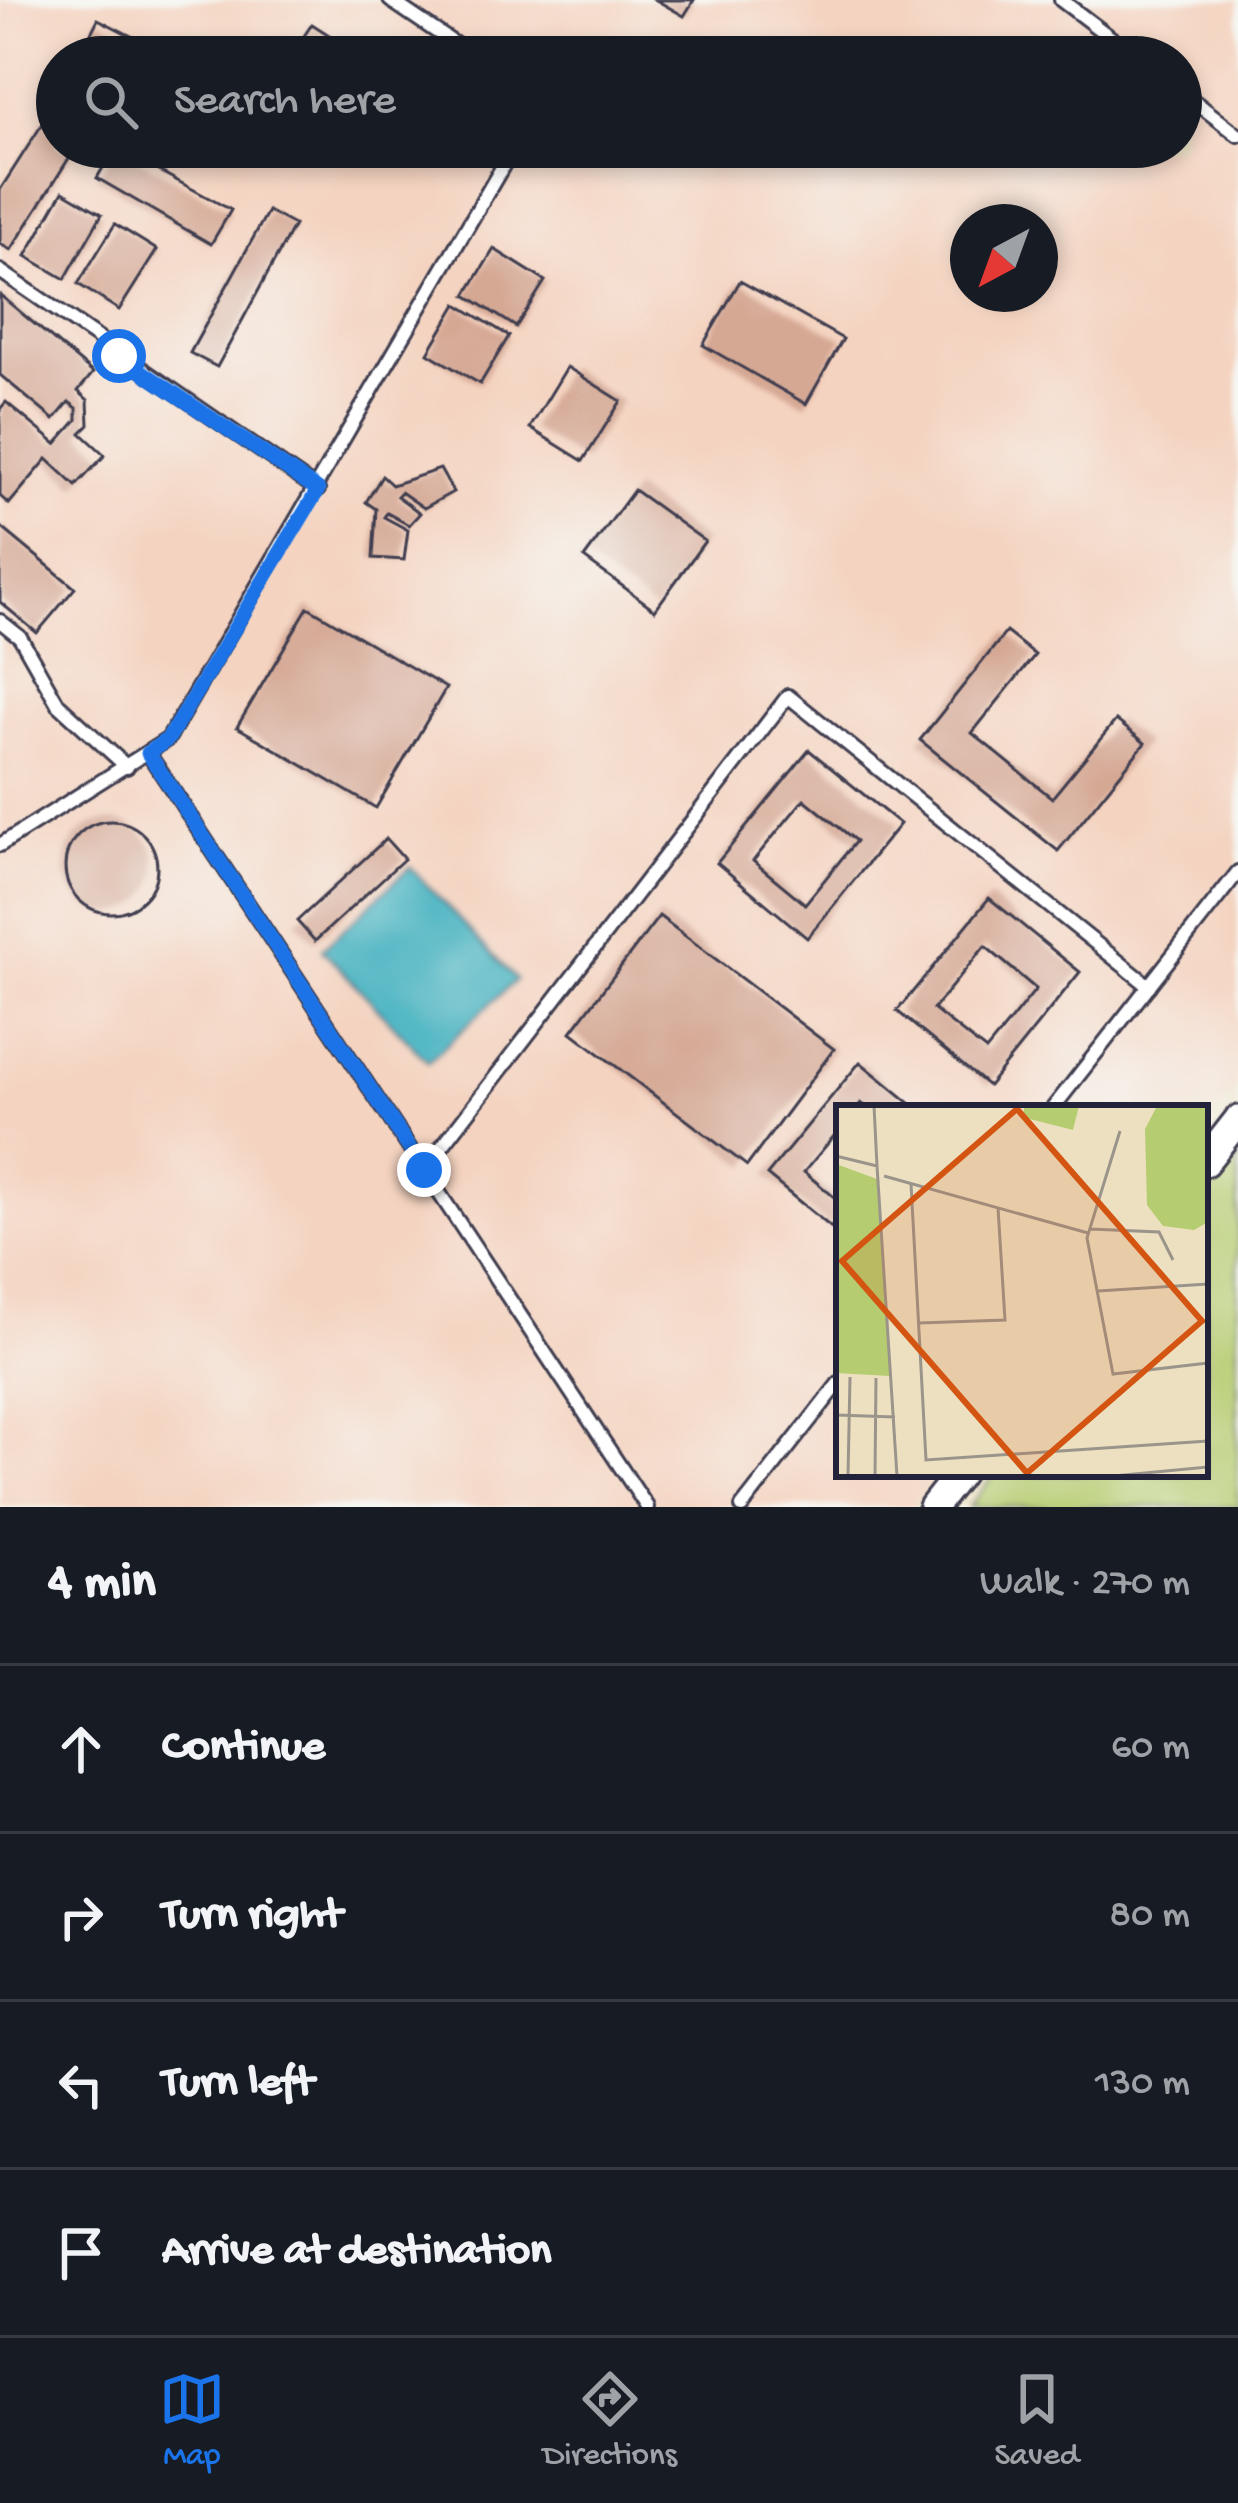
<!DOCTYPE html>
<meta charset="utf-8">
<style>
:root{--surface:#171b24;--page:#20242c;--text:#f1f3f6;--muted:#9ea1a6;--line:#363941;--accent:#1a73e8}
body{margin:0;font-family:"Gochi Hand",sans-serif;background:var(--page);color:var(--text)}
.compass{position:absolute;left:950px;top:204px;width:108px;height:108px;border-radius:50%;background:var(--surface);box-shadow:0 6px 18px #0003;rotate:221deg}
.stop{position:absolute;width:36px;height:36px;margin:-27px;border:9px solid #1a73e8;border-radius:50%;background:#fff}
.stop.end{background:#1a73e8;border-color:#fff;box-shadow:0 3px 12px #0008}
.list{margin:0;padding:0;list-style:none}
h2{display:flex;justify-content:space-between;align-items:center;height:156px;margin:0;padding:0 48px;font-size:51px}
h2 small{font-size:39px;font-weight:400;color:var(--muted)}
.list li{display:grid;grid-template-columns:78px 1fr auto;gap:36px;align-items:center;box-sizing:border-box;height:168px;padding:0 48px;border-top:3px solid var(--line)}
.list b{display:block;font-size:45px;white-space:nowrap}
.list em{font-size:39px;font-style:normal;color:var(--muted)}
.icon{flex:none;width:66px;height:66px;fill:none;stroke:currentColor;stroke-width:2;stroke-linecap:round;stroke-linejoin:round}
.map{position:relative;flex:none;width:1238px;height:1507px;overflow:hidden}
.search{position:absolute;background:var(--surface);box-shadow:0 6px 18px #0003;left:36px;right:36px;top:36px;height:132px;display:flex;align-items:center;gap:30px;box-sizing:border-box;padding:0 42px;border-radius:66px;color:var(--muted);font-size:45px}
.sheet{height:828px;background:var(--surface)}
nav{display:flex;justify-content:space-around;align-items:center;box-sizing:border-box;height:168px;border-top:3px solid var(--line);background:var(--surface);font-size:33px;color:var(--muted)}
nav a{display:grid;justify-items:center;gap:6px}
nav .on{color:var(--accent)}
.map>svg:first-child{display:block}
</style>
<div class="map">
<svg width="1238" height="1507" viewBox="0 0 1238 1507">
<rect width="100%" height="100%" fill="#f6f6f2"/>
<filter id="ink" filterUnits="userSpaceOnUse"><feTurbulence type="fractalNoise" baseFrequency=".00833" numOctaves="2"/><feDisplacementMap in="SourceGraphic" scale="24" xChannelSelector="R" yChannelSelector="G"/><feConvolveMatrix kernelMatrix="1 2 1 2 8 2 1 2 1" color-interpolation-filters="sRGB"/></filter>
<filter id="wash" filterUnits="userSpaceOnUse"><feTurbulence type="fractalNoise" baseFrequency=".004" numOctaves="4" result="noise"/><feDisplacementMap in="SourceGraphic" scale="48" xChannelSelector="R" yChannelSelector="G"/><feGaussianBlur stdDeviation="2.7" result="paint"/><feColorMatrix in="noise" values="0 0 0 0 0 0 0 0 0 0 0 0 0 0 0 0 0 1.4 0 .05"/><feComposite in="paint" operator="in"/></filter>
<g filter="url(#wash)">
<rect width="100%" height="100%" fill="#ece0c1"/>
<path fill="#f4d3c0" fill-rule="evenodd" d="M0 0H1238V1084L1205 1127V1108H839V1474H938L912 1507H0ZM57 57H1181V147H57ZM968 222H1040V294H968Z"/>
<path fill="#b6cc70" stroke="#6c7756" stroke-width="3" d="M1238 1155V1507H969L994 1474H1205V1198Z"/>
<path fill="#43b1c0" stroke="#326a7e" stroke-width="3" d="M410 867 516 980 428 1062 322 949Z"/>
<g id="blocks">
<g fill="#d5a894" fill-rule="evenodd">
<path d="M656 0H694L684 16Z"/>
<path d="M98 19 135 38 125 57H79Z"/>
<path d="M312 24 340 42 330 57H290Z"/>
<path d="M57 101V147H76L11 250 0 244V190Z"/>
<path d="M115 147 231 210 211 244 97 178Z"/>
<path d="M63 191 102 214 65 279 26 256Z"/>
<path d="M268 211 294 225 217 367 190 353Z"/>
<path d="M115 224 157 250 119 310 78 284Z"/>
<path d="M494 249 545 281 516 327 466 295Z"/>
<path d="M740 281 843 339 806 404 703 345Z"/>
<path d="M0 295 93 373 78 391 88 400 89 425 81 433 105 455 76 486 47 459 9 504 0 496V409L6 402 56 444 77 420V408L69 402 54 420 0 375Z"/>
<path d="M457 304 509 336 480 384 428 353Z"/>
<path d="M567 367 621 401 583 461 530 428Z"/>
<path d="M440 469 453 492 424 508 401 492 397 496 420 513 409 525 387 513 384 517 408 530 404 560 373 558 376 509 366 502 382 476 392 485Z"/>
<path d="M634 490 705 541 655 610 584 558Z"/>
<path d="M0 526 75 588 37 633 0 602Z"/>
<path d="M308 607 446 688 376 808 237 727Z"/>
<path d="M1006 632 1035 655 972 733 1052 798 1116 720 1145 743 1058 851 920 740Z"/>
<path d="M809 750 900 824 807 938 717 863ZM804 799 856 841 805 904 753 861Z"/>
<circle cx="111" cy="867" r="46"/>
<path d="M386 839 404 859 315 941 297 921Z"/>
<path d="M989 898 1080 972 988 1086 897 1011ZM985 946 1036 989 986 1051 933 1009Z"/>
<path d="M659 916 834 1049 747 1166 571 1032Z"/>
<path d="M860 1062 916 1108H868L861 1103 857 1108H839V1130L804 1172 839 1201V1234L767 1175Z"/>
</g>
</g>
</g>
<g filter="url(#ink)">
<use href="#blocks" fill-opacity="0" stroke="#403e4f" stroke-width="3"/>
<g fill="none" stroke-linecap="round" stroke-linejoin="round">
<g stroke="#403e4f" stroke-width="18">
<g id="service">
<path d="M390 0 474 57"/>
<path d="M1061 0 1136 57"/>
<path d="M1181 91 1238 135"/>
<path d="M0 271 318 490"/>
<path d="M0 621 20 637 58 704 127 767"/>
<path d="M148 753 647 1507"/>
<path d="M0 845 168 739 514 147"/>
<path d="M1053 1108 1238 872"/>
<path d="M424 1170 788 696 1149 986"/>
<path d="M742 1507 839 1383"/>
</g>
</g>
<g stroke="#403e4f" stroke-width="33">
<g id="tertiary">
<path d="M1205 1162 1238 1120"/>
<path d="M933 1507 959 1474"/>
</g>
</g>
<use href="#service" stroke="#fff" stroke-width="12"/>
<use href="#tertiary" stroke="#fff" stroke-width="27"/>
</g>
</g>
<g fill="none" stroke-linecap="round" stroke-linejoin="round" filter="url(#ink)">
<path stroke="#1a73e8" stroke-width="15" d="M119 356 318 490 168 739 148 753 424 1170"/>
</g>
<g transform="translate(836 1105)">
<rect width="372" height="372" fill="#ece0c1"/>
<path d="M189 1H243L237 25 186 12ZM321 1H372V117L358 125 327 121 311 100 309 24ZM0 59 41 74 54 271 0 268Z" fill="#b6cc70"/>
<path fill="none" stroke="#9b948b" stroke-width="3" d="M284 26 251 133 277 269 372 258M0 51 41 61 38 1M41 61 61 371M48 71 252 128M75 79 90 355 372 336M254 124 323 127 337 155M262 186 372 179M83 218 169 215 162 103M0 310 59 312M12 371 14 272M39 371 40 273M277 371 372 362"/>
<path fill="#d45411" fill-opacity="0.15" stroke="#d45411" stroke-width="6" d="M181 4 366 216 191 368 6 156Z"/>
<rect width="372" height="372" fill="none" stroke="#22223b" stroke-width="6"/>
</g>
</svg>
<svg class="compass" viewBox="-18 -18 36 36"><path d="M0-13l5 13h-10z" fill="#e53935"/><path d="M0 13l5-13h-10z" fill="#9ea1a6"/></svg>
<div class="stop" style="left:119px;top:356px"></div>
<div class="stop end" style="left:424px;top:1170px"></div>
<div class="search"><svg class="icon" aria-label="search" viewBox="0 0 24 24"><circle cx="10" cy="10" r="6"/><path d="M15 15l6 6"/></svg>Search here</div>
</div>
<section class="sheet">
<h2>4 min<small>Walk · 270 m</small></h2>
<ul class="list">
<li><svg class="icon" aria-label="ahead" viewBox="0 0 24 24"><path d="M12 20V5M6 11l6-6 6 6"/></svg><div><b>Continue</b></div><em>60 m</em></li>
<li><svg class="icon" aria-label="right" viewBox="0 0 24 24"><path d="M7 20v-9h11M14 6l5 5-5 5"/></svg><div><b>Turn right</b></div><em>80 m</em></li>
<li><svg class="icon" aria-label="left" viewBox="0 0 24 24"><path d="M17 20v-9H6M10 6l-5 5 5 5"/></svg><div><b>Turn left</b></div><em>130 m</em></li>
<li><svg class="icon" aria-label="arrive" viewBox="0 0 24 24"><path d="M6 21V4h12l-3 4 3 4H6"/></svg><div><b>Arrive at destination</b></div></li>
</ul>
</section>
<nav>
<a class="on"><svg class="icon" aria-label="map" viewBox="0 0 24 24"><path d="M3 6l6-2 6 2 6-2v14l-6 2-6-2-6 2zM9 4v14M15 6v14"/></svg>Map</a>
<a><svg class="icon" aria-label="directions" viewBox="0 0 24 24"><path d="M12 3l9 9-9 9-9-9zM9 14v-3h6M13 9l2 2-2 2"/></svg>Directions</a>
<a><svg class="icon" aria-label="saved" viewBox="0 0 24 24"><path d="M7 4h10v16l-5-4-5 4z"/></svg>Saved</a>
</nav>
